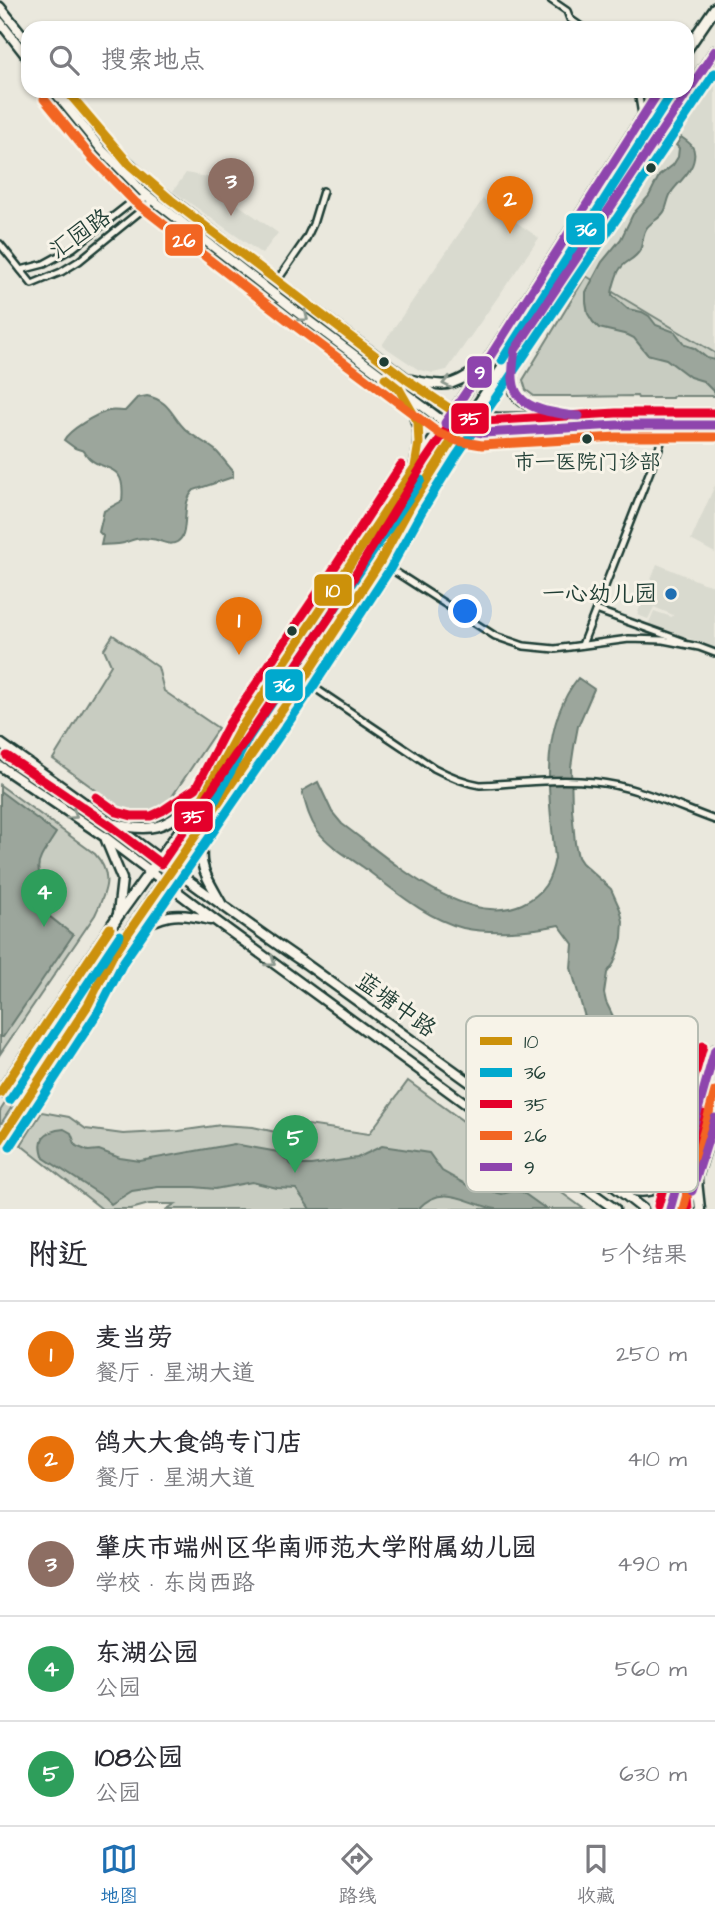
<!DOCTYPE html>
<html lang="zh">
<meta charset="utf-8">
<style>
:root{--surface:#fff;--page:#f7f7f7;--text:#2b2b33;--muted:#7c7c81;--line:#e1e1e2;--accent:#1f6fb2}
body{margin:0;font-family:"Architects Daughter","LXGW WenKai TC",sans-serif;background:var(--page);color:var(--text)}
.you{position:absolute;left:466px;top:612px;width:24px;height:24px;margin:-18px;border:5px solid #fff;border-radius:50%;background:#1a73e8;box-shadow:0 0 0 10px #1a73e833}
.badge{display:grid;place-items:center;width:46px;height:46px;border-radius:50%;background:var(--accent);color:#fff;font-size:23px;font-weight:700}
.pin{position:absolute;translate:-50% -58px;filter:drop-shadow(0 2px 4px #0008)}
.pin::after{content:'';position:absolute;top:37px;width:24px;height:21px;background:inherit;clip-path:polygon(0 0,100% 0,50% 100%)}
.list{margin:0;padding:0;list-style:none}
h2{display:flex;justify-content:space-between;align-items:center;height:91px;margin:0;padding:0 28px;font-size:30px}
h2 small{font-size:23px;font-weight:400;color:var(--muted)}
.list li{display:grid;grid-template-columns:46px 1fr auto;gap:21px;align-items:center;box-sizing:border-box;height:105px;padding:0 28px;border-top:2px solid var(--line)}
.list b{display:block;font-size:26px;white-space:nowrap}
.list p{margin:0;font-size:23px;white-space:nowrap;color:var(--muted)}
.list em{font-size:23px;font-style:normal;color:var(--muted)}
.icon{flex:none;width:38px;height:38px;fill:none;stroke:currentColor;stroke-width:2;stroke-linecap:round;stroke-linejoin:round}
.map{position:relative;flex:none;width:715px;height:1209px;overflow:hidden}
.search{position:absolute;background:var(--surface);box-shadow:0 2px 5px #0004;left:21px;right:21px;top:21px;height:77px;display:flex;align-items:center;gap:18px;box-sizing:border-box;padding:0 24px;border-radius:21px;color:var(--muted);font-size:26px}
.sheet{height:616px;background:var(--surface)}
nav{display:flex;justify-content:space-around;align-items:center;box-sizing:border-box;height:98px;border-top:2px solid var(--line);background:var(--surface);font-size:19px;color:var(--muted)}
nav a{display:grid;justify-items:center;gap:4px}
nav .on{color:var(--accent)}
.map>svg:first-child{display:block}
</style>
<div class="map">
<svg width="715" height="1209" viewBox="0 0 715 1209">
<rect width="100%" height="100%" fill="#eae8dd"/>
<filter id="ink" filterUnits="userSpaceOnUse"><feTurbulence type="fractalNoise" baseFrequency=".0143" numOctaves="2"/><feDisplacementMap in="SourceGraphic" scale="14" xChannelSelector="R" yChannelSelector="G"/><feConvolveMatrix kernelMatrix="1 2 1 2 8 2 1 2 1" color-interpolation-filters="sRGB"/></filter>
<g filter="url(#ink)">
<g fill="#d9dacf">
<path d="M715 82V353L586 276Z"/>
<path d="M186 173 241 184 230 199 278 233 262 254 173 191Z"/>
<path d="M483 199 539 238 447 370 433 373 419 370 382 345Z"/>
<path d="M715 485V553L691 540Z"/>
<path d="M657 564 703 583 715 586V647L648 625 654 611 672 617 673 615 654 607 648 619 637 615Z"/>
</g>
<g fill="#c8ccc1" stroke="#74847a" stroke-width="2">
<path d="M586 276 715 353V396H673L672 398H638L637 396 572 397 571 396H534L526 390 523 380Z"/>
<path d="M113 635 158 667 164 691 218 728 165 807C151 814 140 815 126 812L53 759 111 665 104 649Z"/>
<path d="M0 785 95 854C114 875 106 892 95 915L0 1054Z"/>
<path d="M101 956 104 958 90 988 0 1125V1111Z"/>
<path d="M408 1081 584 1209H167L175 1204H149L131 1209H102L21 1145 42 1112 69 1117 86 1129 123 1134 179 1131 221 1125 253 1127 289 1135H302L308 1125 369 1134Z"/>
</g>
<g fill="#9ca69c" stroke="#6a7c72" stroke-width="2">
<path d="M681 137C690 143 696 147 694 158 693 170 680 181 673 190 668 196 668 203 665 210 661 219 651 221 646 229 642 236 643 244 640 250 636 259 625 261 620 269 617 273 612 289 612 295L628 309 642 312 649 316 656 325 675 332 685 345 694 348 707 358 715 360V393L703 381 690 377 666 359 647 354 634 338 628 335 599 328 593 322 588 314 586 302V292L602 262 621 239 633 214 649 196 659 176 673 165 678 157 679 148 676 145Z"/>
<path d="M147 396C171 401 171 417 187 431 196 438 206 443 215 450 221 456 227 464 233 471V477L194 490C185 499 186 510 185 522 184 529 185 537 177 542 169 547 159 539 151 539 138 537 134 539 124 543 117 545 108 544 101 545L103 536 99 532 104 511 122 501C127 456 97 476 84 451L75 448 64 440C69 430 96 414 108 411 113 410 120 411 125 411L137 398Z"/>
<path d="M578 678 594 689 578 726 574 747 571 767 572 809 575 843 578 857 582 863 611 889 620 909 623 921 622 938 619 949 614 963 607 973 604 993 606 1002 634 1059 615 1072 599 1047 586 1021 571 968 573 944 559 925C531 931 491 934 463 928 425 918 394 890 363 867 347 856 329 846 317 830 309 819 306 805 302 791L318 782 332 812 342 824C386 856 465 930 522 904 544 894 551 880 555 858 549 797 538 729 578 678Z"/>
<path d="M0 791 56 833C34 868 32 864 53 901L49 916 73 935 3 1037H0Z"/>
<path d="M64 1129 71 1133 76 1146 88 1151 99 1150 120 1158 140 1161 234 1144 278 1152 292 1165H311L357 1158 382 1146 429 1153 442 1171 467 1185 502 1194 513 1191 522 1192 546 1209C530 1209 512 1209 496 1209 469 1205 444 1181 418 1209H310L296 1189 277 1188 252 1182 215 1189 194 1187H158L132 1191 111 1204 104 1197 44 1158C37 1139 43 1131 64 1129Z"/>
</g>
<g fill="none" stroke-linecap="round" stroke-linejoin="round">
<g stroke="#1f3d34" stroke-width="10">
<g id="minor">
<path d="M551 0 567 11 570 19 583 28"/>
<path d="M638 91 642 115"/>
<path d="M0 244 32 284 61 272 79 261 154 200"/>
<path d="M21 270 44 264 73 248 133 201 142 198 151 200"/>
<path d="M277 281 306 239 313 224 323 191"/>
<path d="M380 562 495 636 524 646 555 649 629 639 663 640 699 647 715 653"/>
<path d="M596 610 682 641"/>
<path d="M582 645 659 448 667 425V415"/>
<path d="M303 680 434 768C449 776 462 782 480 785 518 783 557 778 595 782 636 786 676 806 715 820"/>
</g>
</g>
<g stroke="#1f3d34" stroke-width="13">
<g id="secondary">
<path d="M0 7 28 42"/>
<path d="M0 22 28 58"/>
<path d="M54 91 102 150 143 192 297 312 445 423 461 429 483 433 617 425H715"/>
<path d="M67 91C92 124 119 155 150 183L277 281 442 405 453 411 470 416 499 418 715 414"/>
<path d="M514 353C506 395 516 406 556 413"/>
<path d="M412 380C451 389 451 385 484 366"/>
<path d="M402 394C419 421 422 433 415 464"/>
<path d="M0 743C38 770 77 797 114 825 177 872 240 920 306 964L615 1187 643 1209"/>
<path d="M0 766 105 837 216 921 529 1150 551 1163 615 1209"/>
<path d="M115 824C160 835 166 823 201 799"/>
<path d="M205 824C198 866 201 867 221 903"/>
<path d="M106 840 122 879 118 914"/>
<path d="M128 934C163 916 170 910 210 920"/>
<path d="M493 1123C502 1120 504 1116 503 1107"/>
<path d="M697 1181 700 1209"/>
<path d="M618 1188C654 1197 655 1190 681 1167"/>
</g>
</g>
<g stroke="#1f3d34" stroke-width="14">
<g id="primary">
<path d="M687 49 715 8"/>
<path d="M0 1093 118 916 205 796 239 731 341 580 415 467 484 366 659 91"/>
<path d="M0 1140 88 1005 113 955 303 680 380 562 411 505 447 448 481 400 715 51"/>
<path d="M670 1209 706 1077 715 1050"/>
<path d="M687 1209 715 1118"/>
</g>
</g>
<use href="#minor" stroke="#f7f3e8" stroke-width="5"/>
<use href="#secondary" stroke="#f7f3e8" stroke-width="8"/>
<use href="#primary" stroke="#f7f3e8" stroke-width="9"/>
<g stroke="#f7f3e8" stroke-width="14">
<g id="bus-1">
<path d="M201 801 239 731 415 467 419 443 418 422 399 389 385 378"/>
<path d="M0 1093 110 928"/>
<path d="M0 1140 88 1005 113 955 303 680 380 562 411 505 447 448 470 416 453 411 406 379 171 200 130 165 67 91"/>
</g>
</g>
<g stroke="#f7f3e8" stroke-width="14">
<g id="bus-2">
<path d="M502 360 669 98"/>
<path d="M212 807 249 737 421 480"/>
<path d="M10 1100 120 935"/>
<path d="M10 1147 98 1012 124 961 313 687 390 569 422 511 457 455 715 73"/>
</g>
</g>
<g stroke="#f7f3e8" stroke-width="14">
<g id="bus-3">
<path d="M7 756 112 827 161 864 329 618 425 461 453 420 461 417 484 421 616 413H715"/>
<path d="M96 797 117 812 132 816H151L162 811 196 788 229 724 331 573 401 465"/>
<path d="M658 1206 703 1046"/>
<path d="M688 1209 685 1171 703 1114"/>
</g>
</g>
<g stroke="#f7f3e8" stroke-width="14">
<g id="bus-4">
<path d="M44 99 92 158 135 202 290 322 440 434 458 441 482 445 617 437H715"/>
<path d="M683 1209 715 1091"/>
</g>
</g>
<g stroke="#f7f3e8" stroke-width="14">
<g id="bus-5">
<path d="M659 91 484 366 445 423 461 429 483 433 617 425H715"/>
<path d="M579 416C567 416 557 413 546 411 510 402 510 382 515 350L715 51"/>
<path d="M692 1191 715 1118"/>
<path d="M670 1209 715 1050"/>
</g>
</g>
<use href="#bus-1" stroke="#cc910a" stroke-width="9"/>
<use href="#bus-2" stroke="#00a9ce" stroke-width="9"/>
<use href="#bus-3" stroke="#e4002b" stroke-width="9"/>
<use href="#bus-4" stroke="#f26522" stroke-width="9"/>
<use href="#bus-5" stroke="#8e44ad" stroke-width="9"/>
</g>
<defs><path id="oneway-chevron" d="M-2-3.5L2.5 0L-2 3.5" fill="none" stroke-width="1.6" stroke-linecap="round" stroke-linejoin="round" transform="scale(1.75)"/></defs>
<g stroke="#8b988e">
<use href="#oneway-chevron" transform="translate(304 317) rotate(37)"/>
<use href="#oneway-chevron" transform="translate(447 383) rotate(169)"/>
<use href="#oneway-chevron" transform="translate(73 815) rotate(34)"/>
<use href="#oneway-chevron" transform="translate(271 962) rotate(36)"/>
</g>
</g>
<g fill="#1f3d34" stroke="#f7f3e8" stroke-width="2.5">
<circle cx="651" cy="168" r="6"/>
<circle cx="384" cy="362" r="6"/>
<circle cx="587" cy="439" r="6"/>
<circle cx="292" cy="631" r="6"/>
</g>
<circle fill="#1f6fb2" stroke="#f7f3e8" stroke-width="2.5" cx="671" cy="594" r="7"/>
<g text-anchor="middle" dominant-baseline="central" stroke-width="6" stroke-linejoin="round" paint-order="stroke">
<g font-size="21" fill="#1f3d34" stroke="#f7f3e8">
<text x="587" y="462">市一医院门诊部</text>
</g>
<g font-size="23" fill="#1f3d34" stroke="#f7f3e8">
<text transform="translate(80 234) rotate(-35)">汇园路</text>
<text transform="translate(396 1005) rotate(36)">蓝塘中路</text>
</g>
<g font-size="23" fill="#1f3d34" stroke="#f7f3e8" text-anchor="end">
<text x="657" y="594">一心幼儿园</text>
</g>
</g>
<rect x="466" y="1016" width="232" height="176" rx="10" fill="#f7f3e8" stroke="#b6bcb2" stroke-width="2"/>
<rect x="480" y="1037" width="32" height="8" fill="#cc910a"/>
<rect x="480" y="1068" width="32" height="9" fill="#00a9ce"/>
<rect x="480" y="1100" width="32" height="8" fill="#e4002b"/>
<rect x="480" y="1131" width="32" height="9" fill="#f26522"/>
<rect x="480" y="1163" width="32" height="8" fill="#8e44ad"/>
<g font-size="19" fill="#1f3d34">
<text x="524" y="1048">10</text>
<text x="524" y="1079">36</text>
<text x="524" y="1111">35</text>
<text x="524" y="1142">26</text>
<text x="524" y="1174">9</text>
</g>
<g stroke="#f7f3e8" stroke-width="2.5">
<rect x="565" y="212" width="41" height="34" rx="7" fill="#00a9ce"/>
<rect x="164" y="223" width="40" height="34" rx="7" fill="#f26522"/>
<rect x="466" y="355" width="27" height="34" rx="7" fill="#8e44ad"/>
<rect x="450" y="402" width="40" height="33" rx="7" fill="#e4002b"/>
<rect x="313" y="573" width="40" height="34" rx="7" fill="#cc910a"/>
<rect x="264" y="668" width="40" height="34" rx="7" fill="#00a9ce"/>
<rect x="173" y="800" width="41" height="33" rx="7" fill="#e4002b"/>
</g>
<g font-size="19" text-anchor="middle" font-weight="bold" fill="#fff">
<text x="586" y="236">36</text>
<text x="184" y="247">26</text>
<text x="480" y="379">9</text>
<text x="470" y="425">35</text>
<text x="333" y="597">10</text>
<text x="284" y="692">36</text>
<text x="193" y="823">35</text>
</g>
</svg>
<div class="you"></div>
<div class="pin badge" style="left:239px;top:655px;background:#e8710a">1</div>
<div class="pin badge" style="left:510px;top:234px;background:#e8710a">2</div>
<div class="pin badge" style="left:231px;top:216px;background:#8d6e63">3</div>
<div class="pin badge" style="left:44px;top:927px;background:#2e9e5b">4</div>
<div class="pin badge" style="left:295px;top:1173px;background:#2e9e5b">5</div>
<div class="search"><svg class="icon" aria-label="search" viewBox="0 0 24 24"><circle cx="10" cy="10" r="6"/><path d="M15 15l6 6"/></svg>搜索地点</div>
</div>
<section class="sheet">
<h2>附近<small>5个结果</small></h2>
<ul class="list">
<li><span class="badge" style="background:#e8710a">1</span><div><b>麦当劳</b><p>餐厅 · 星湖大道</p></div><em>250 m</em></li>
<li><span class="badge" style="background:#e8710a">2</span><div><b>鸽大大食鸽专门店</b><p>餐厅 · 星湖大道</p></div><em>410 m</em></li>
<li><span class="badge" style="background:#8d6e63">3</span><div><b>肇庆市端州区华南师范大学附属幼儿园</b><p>学校 · 东岗西路</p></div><em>490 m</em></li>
<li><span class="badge" style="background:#2e9e5b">4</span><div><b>东湖公园</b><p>公园</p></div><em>560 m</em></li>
<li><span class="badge" style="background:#2e9e5b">5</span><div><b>108公园</b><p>公园</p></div><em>630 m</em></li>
</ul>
</section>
<nav>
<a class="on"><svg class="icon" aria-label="map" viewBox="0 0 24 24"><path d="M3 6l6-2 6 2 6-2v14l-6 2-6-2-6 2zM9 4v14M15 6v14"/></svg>地图</a>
<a><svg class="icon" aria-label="directions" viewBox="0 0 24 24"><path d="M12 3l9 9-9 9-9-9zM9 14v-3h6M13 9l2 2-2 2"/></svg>路线</a>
<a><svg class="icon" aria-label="saved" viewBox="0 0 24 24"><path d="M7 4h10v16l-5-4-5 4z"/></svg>收藏</a>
</nav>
